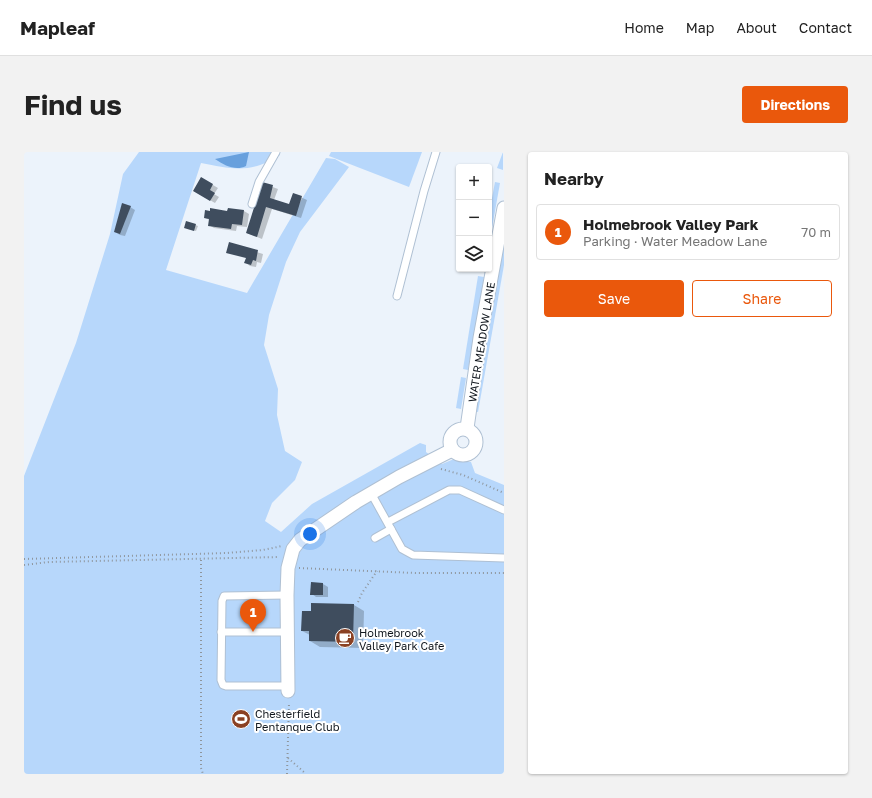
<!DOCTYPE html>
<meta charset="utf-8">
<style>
:root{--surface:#fff;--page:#f2f2f2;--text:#222;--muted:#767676;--line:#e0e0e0;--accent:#ea580c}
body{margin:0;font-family:"Golos Text",sans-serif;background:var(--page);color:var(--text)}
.controls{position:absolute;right:12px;top:12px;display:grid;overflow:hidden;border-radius:4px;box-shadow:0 1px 3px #0004}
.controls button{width:36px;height:36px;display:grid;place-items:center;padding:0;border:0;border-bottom:1px solid var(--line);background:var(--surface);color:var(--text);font:20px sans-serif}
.you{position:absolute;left:286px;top:382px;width:14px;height:14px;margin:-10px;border:3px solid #fff;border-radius:50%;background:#1a73e8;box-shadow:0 0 0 6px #1a73e833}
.badge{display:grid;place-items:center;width:26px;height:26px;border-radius:50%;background:var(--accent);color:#fff;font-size:13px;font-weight:700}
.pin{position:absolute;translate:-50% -33px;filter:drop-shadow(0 1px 2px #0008)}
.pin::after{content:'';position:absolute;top:21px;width:14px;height:12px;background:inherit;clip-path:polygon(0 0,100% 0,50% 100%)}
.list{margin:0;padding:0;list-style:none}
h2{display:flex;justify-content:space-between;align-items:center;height:52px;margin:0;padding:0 16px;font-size:17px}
h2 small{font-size:13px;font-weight:400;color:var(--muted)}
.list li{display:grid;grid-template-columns:26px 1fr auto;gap:12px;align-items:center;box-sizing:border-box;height:56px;margin:0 8px 8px;padding:0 8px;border:1px solid var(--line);border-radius:4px}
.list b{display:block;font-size:15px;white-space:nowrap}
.list p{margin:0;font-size:13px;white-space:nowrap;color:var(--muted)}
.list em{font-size:13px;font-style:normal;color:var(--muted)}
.actions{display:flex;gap:8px;padding:12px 16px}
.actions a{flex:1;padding:9px 0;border:1px solid var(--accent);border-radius:4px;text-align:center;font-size:14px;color:var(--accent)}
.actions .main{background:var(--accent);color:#fff}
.icon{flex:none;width:22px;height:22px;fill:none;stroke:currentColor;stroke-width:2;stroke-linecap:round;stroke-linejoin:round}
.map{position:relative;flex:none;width:480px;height:622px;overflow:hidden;border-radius:4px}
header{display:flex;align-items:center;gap:24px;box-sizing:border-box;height:56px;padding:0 20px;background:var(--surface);border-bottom:1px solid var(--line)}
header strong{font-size:19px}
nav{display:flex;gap:22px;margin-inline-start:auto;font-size:14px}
.intro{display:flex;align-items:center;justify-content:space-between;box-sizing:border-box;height:96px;padding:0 24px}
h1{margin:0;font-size:28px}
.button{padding:10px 18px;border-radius:4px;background:var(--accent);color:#fff;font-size:14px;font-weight:700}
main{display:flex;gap:24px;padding:0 24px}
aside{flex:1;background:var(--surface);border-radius:4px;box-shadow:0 1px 3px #0004}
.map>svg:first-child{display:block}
</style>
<header>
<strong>Mapleaf</strong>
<nav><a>Home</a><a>Map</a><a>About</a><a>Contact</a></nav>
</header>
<div class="intro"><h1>Find us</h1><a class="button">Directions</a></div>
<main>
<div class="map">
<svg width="480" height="622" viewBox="0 0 480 622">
<rect width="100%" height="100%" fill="#ecf3fb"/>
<g fill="#b7d7fb">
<path d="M115 0H254L256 3C227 22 208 17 177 11L142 118 223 141 302 6 311 7 325 15 276 80 262 110 245 163 240 193 254 237 253 263 261 299 278 310 271 328 248 351 241 369 257 380 288 352 396 291 402 293V300L418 312 430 307 434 309 447 310 451 321 480 333V622H0V324L52 191 86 82 99 22Z"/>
<path d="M307 0H398L385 35 305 4Z"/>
<path d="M479 0V18L473 16Z"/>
<path d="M471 30 476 31 465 93V62Z"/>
<path d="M480 81V113L454 260 449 259Z"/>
<path d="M454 124 460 125 444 218 439 217Z"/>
<path d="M437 225 442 226 437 257 432 256Z"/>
</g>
<path fill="#68a0dd" d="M225 0 222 14C212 19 201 14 191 7Z"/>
<g fill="#0003">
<path d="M177 26 194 36 190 42 195 45 191 51 170 39Z"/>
<path d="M238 31 254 37 250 48 266 53 270 42 283 48 277 66 248 57 238 87 223 81Z"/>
<path d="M106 55 111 58 101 84 96 83 91 80Z"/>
<path d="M204 57 220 59 225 62 223 75 213 74 212 79 190 76 185 73 186 68 181 66 204 60Z"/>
<path d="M163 70 174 74 172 79 164 77Z"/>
<path d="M206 92 239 102 237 111 233 110 232 115 226 114 222 111 227 106 204 100Z"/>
<path d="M299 432 304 435V445H292L288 442Z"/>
<path d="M330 453 340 459 339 496 296 495 286 489V483L278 479 288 460Z"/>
</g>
<g fill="#3f4d5e">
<path d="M177 25 189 32 186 38 191 41 186 49 169 39Z"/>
<path d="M238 30 249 33 246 46 265 52 269 41 278 44 272 64 242 55 233 85 222 81Z"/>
<path d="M98 51 107 54 96 82 90 80Z"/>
<path d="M186 56 203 59 204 56 220 58 218 73 208 72 207 77 184 74 185 67 180 66 181 58 186 59Z"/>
<path d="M162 69 172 72 170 79 160 76Z"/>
<path d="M205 90 234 98 232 109 229 108 227 113 220 111 222 106 202 101Z"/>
<path d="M287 430 299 431V443H286Z"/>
<path d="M287 451 330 452 329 490 285 489V479H277L278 459H287Z"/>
</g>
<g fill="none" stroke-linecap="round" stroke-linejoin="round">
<g stroke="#afc0d3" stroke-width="9">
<g id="service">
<path d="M228 52 235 30 252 0"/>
<path d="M373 144 400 39 412 0"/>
<path d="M347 341 378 397 389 403 480 406"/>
<path d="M364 370 425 338H436L480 358"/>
<path d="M351 386 367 377"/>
<path d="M263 443 200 444 198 449 197 528 199 533 202 534H263"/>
<path d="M197 480H264"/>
</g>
</g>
<g stroke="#afc0d3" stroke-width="15">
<g id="minor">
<path d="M443 276 456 186 480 56"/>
<circle cx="439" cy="290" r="13"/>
<path d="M264 539 263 443 264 416 269 397 276 388 332 350 375 325 428 298"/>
</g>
</g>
<g stroke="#8f969d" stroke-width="2" stroke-dasharray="1 3" stroke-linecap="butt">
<path d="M417 317 439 323 480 341"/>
<path d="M0 407 203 401 239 398 258 394"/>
<path d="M177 408V616L179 622"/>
<path d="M0 413 25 410 255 405"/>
<path d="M275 416 391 421H480"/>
<path d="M334 450 338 441 353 419"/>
<path d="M264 606 281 621"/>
<path d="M263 622 265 551"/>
</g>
<use href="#service" stroke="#fff" stroke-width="7"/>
<use href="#minor" stroke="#fff" stroke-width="13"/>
</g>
<defs>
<g id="cafe-disc" transform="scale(1)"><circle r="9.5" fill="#8a4123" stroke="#fff"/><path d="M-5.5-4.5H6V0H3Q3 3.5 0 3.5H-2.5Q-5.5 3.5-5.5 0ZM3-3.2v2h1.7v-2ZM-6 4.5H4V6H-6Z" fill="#fff"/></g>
<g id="stadium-disc" transform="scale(1)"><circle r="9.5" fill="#8a4123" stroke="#fff"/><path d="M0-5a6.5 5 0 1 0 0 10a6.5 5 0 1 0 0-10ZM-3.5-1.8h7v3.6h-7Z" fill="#fff"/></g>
</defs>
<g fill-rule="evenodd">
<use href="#cafe-disc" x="321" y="486"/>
<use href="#stadium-disc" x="217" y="567"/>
</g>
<g text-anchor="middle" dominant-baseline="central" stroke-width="4" stroke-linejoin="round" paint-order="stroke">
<g font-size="11" fill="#12181f" stroke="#fff">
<text transform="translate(457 190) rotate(-81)">WATER MEADOW LANE</text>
</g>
<g font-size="11" fill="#12181f" stroke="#fff" text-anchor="start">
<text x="335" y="480">Holmebrook<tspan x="335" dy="13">Valley Park Cafe</tspan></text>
<text x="231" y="561">Chesterfield<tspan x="231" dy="13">Pentanque Club</tspan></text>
</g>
</g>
</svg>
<div class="controls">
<button>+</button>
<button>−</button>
<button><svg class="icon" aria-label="layers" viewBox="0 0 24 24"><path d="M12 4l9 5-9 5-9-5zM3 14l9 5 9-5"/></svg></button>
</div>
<div class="you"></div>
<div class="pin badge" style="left:229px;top:480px">1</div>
</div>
<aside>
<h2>Nearby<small></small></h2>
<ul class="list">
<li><span class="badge">1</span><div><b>Holmebrook Valley Park</b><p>Parking · Water Meadow Lane</p></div><em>70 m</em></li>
</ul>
<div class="actions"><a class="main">Save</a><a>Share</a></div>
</aside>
</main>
